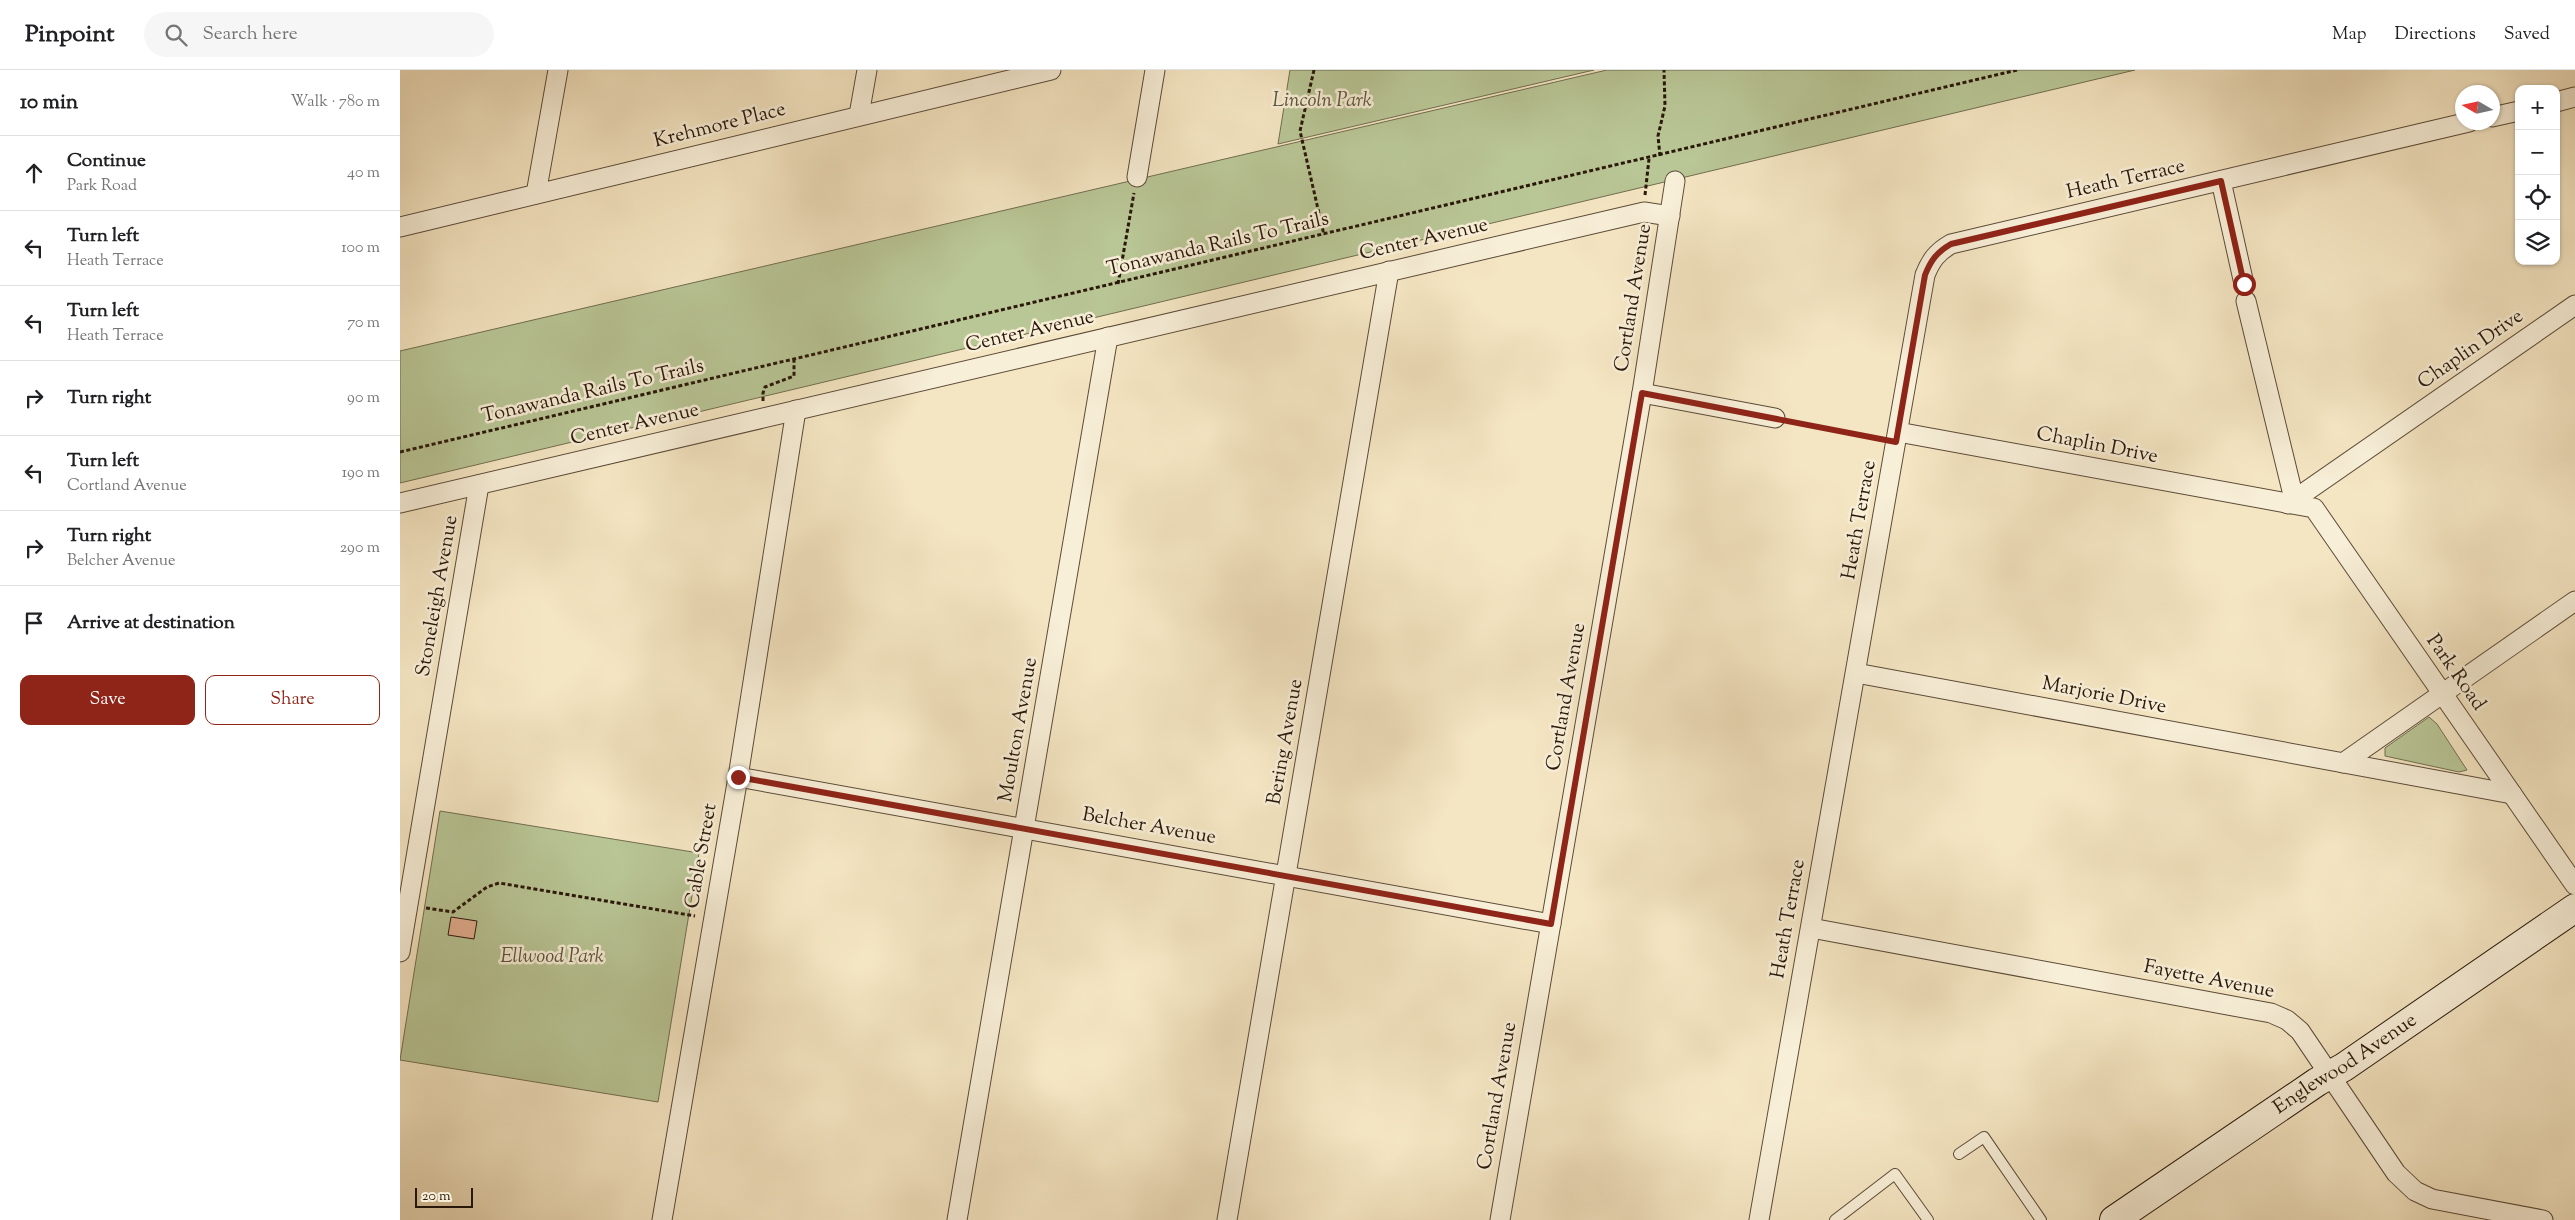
<!DOCTYPE html>
<meta charset="utf-8">
<style>
:root{--surface:#fff;--page:#f6f6f6;--text:#202124;--muted:#757577;--line:#e0e0e0;--accent:#8f2418}
body{margin:0;font-family:"Sorts Mill Goudy",serif;background:var(--page);color:var(--text)}
.controls{position:absolute;right:15px;top:15px;display:grid;overflow:hidden;border-radius:10px;box-shadow:0 1px 4px #0004}
.controls button{width:45px;height:45px;display:grid;place-items:center;padding:0;border:0;border-bottom:1px solid var(--line);background:var(--surface);color:var(--text);font:25px sans-serif}
.compass{position:absolute;left:2055px;top:15px;width:45px;height:45px;border-radius:50%;background:var(--surface);box-shadow:0 1px 4px #0004;rotate:279deg}
.scale{position:absolute;left:15px;bottom:12px;width:58px;box-sizing:border-box;padding-left:5px;border:2px solid #291709;border-top:0;font-size:14px;line-height:18px;white-space:nowrap;color:#291709;-webkit-text-stroke:4px #f8efd8;paint-order:stroke}
.stop{position:absolute;width:15px;height:15px;margin:-11px;border:4px solid #8f2418;border-radius:50%;background:#fff}
.stop.end{background:#8f2418;border-color:#fff;box-shadow:0 1px 5px #0008}
.list{margin:0;padding:0;list-style:none}
h2{display:flex;justify-content:space-between;align-items:center;height:65px;margin:0;padding:0 20px;font-size:21px}
h2 small{font-size:16px;font-weight:400;color:var(--muted)}
.list li{display:grid;grid-template-columns:32px 1fr auto;gap:15px;align-items:center;box-sizing:border-box;height:75px;padding:0 20px;border-top:1px solid var(--line)}
.list b{display:block;font-size:19px;white-space:nowrap}
.list p{margin:0;font-size:16px;white-space:nowrap;color:var(--muted)}
.list em{font-size:16px;font-style:normal;color:var(--muted)}
.actions{display:flex;gap:10px;padding:15px 20px}
.actions a{flex:1;padding:11px 0;border:1px solid var(--accent);border-radius:10px;text-align:center;font-size:18px;color:var(--accent)}
.actions .main{background:var(--accent);color:#fff}
.icon{flex:none;width:28px;height:28px;fill:none;stroke:currentColor;stroke-width:2;stroke-linecap:round;stroke-linejoin:round}
.map{position:relative;flex:none;width:2175px;height:1150px;overflow:hidden}
header{display:flex;align-items:center;gap:30px;box-sizing:border-box;height:70px;padding:0 25px;background:var(--surface);border-bottom:1px solid var(--line)}
header strong{font-size:24px}
nav{display:flex;gap:28px;margin-inline-start:auto;font-size:18px}
.search{width:350px;height:45px;background:var(--page);display:flex;align-items:center;gap:12px;box-sizing:border-box;padding:0 18px;border-radius:28px;color:var(--muted);font-size:19px}
main{display:flex}
aside{flex:1;background:var(--surface)}
.map>svg:first-child{display:block}
</style>
<header>
<strong>Pinpoint</strong>
<div class="search"><svg class="icon" aria-label="search" viewBox="0 0 24 24"><circle cx="10" cy="10" r="6"/><path d="M15 15l6 6"/></svg>Search here</div>
<nav><a>Map</a><a>Directions</a><a>Saved</a></nav>
</header>
<main>
<aside>
<h2>10 min<small>Walk · 780 m</small></h2>
<ul class="list">
<li><svg class="icon" aria-label="ahead" viewBox="0 0 24 24"><path d="M12 20V5M6 11l6-6 6 6"/></svg><div><b>Continue</b><p>Park Road</p></div><em>40 m</em></li>
<li><svg class="icon" aria-label="left" viewBox="0 0 24 24"><path d="M17 20v-9H6M10 6l-5 5 5 5"/></svg><div><b>Turn left</b><p>Heath Terrace</p></div><em>100 m</em></li>
<li><svg class="icon" aria-label="left" viewBox="0 0 24 24"><path d="M17 20v-9H6M10 6l-5 5 5 5"/></svg><div><b>Turn left</b><p>Heath Terrace</p></div><em>70 m</em></li>
<li><svg class="icon" aria-label="right" viewBox="0 0 24 24"><path d="M7 20v-9h11M14 6l5 5-5 5"/></svg><div><b>Turn right</b></div><em>90 m</em></li>
<li><svg class="icon" aria-label="left" viewBox="0 0 24 24"><path d="M17 20v-9H6M10 6l-5 5 5 5"/></svg><div><b>Turn left</b><p>Cortland Avenue</p></div><em>190 m</em></li>
<li><svg class="icon" aria-label="right" viewBox="0 0 24 24"><path d="M7 20v-9h11M14 6l5 5-5 5"/></svg><div><b>Turn right</b><p>Belcher Avenue</p></div><em>290 m</em></li>
<li><svg class="icon" aria-label="arrive" viewBox="0 0 24 24"><path d="M6 21V4h12l-3 4 3 4H6"/></svg><div><b>Arrive at destination</b></div></li>
</ul>
<div class="actions"><a class="main">Save</a><a>Share</a></div>
</aside>
<div class="map">
<svg width="2175" height="1150" viewBox="0 0 2175 1150">
<rect width="100%" height="100%" fill="#f5e6c3"/>
<filter id="stains"><feTurbulence type="fractalNoise" baseFrequency=".004" numOctaves="4"/><feColorMatrix values="0 0 0 0 .2 0 0 0 0 .09 0 0 0 0 .02 0 0 0 .5 -.17"/></filter>
<radialGradient id="worn" r=".72"><stop offset=".6" stop-color="#630" stop-opacity="0"/><stop offset="1" stop-color="#630" stop-opacity=".3"/></radialGradient>
<g fill="#b9c696" stroke="#716e50">
<path d="M890 0H1194L878 74Z"/>
<path d="M1207 0H1735L0 413V281Z"/>
<path d="M2029 647 2037 654 2067 700 2059 702 1985 686V678Z"/>
<path d="M40 741 299 783 258 1032 0 990Z"/>
</g>
<path fill="#e5b092" stroke="#291709" d="M51 847 77 851 74 869 48 865Z"/>
<g fill="none" stroke-linecap="round" stroke-linejoin="round">
<g stroke="#5c4b38" stroke-width="12">
<g id="lane">
<path d="M1559 1084 1584 1067 1641 1150"/>
<path d="M1435 1150 1495 1104 1528 1150"/>
</g>
</g>
<g stroke="#5c4b38" stroke-width="21">
<g id="street">
<path d="M2156 32 2175 27"/>
<path d="M459 45 467 0"/>
<path d="M2092 47 2119 41"/>
<path d="M737 107 755 0"/>
<path d="M1821 111 1844 214"/>
<path d="M136 124 158 0"/>
<path d="M0 157 651 0"/>
<path d="M1846 231 1894 429"/>
<path d="M1242 323 1375 348"/>
<path d="M1498 362 1914 438 2175 815"/>
<path d="M0 433 1244 142 1270 146"/>
<path d="M1888 434 2175 235"/>
<path d="M1456 603 2112 724"/>
<path d="M1943 693 2175 531"/>
<path d="M338 707 1151 854"/>
<path d="M1411 858 1871 943 1887 950 1900 961 1996 1103 2015 1121 2032 1129 2143 1150"/>
<path d="M0 882 79 415"/>
<path d="M262 1150 338 707 396 340"/>
<path d="M557 1150 708 267"/>
<path d="M827 1150 989 201"/>
<path d="M1100 1150 1242 323 1275 111"/>
<path d="M1359 1150 1525 205C1531 190 1537 182 1551 174L2069 52"/>
</g>
</g>
<g stroke="#291709" stroke-width="30">
<g id="secondary">
<path id="s1" d="M1714 1150 1917 1012 1944 997 2175 838"/>
</g>
</g>
<g stroke="#291709" stroke-width="3" stroke-dasharray="4 2.5" stroke-linecap="butt">
<path d="M914 0 900 61 924 165"/>
<path d="M1260 86 1258 66 1265 36 1264 0"/>
<path d="M1245 125 1249 89"/>
<path d="M718 214 734 123"/>
<path d="M363 331V323L365 317 394 306V290"/>
<path d="M1393 352 1477 369"/>
<path d="M0 382 1617 0"/>
<path d="M26 838 53 842 87 817 99 813 295 846"/>
</g>
<use href="#lane" stroke="#f8efd8" stroke-width="10"/>
<use href="#street" stroke="#f8efd8" stroke-width="19"/>
<use href="#secondary" stroke="#f8efd8" stroke-width="28"/>
</g>
<g fill="none" stroke-linecap="round" stroke-linejoin="round">
<path stroke="#8f2418" stroke-width="6" d="M338 707 1151 854 1242 323 1496 372 1525 205C1531 190 1537 182 1551 174L1821 111 1844 214"/>
</g>
<g text-anchor="middle" dominant-baseline="central" stroke-width="5" stroke-linejoin="round" paint-order="stroke">
<g font-size="20" font-style="italic" fill="#5b543a" stroke="#f8efd8">
<text x="922" y="31">Lincoln Park</text>
<text x="152" y="887">Ellwood Park</text>
</g>
<g font-size="20" fill="#291709" stroke="#f8efd8">
<text transform="translate(320 56) rotate(-14)">Krehmore Place</text>
<text transform="translate(1726 110) rotate(-13)">Heath Terrace</text>
<text transform="translate(1024 170) rotate(-13)">Center Avenue</text>
<text transform="translate(818 175) rotate(-13)">Tonawanda Rails To Trails</text>
<text transform="translate(1234 228) rotate(-81)">Cortland Avenue</text>
<text transform="translate(630 262) rotate(-13)">Center Avenue</text>
<text transform="translate(2071 280) rotate(-35)">Chaplin Drive</text>
<text transform="translate(193 322) rotate(-13)">Tonawanda Rails To Trails</text>
<text transform="translate(235 355) rotate(-13)">Center Avenue</text>
<text transform="translate(1697 376) rotate(11)">Chaplin Drive</text>
<text transform="translate(1460 450) rotate(-80)">Heath Terrace</text>
<text transform="translate(38 526) rotate(-80)">Stoneleigh Avenue</text>
<text transform="translate(2055 603) rotate(55)">Park Road</text>
<text transform="translate(1704 626) rotate(11)">Marjorie Drive</text>
<text transform="translate(1167 627) rotate(-80)">Cortland Avenue</text>
<text transform="translate(619 660) rotate(-80)">Moulton Avenue</text>
<text transform="translate(886 672) rotate(-80)">Bering Avenue</text>
<text transform="translate(749 757) rotate(10)">Belcher Avenue</text>
<text transform="translate(302 786) rotate(-80)">Cable Street</text>
<text transform="translate(1389 849) rotate(-80)">Heath Terrace</text>
<text transform="translate(1809 910) rotate(11)">Fayette Avenue</text>
<text stroke="none"><textPath href="#s1" startOffset="279">Englewood Avenue</textPath></text>
<text transform="translate(1098 1026) rotate(-80)">Cortland Avenue</text>
</g>
</g>
<rect width="100%" height="100%" filter="url(#stains)"/>
<rect width="100%" height="100%" fill="url(#worn)"/>
</svg>
<div class="controls">
<button>+</button>
<button>−</button>
<button><svg class="icon" aria-label="locate" viewBox="0 0 24 24"><circle cx="12" cy="12" r="6"/><path d="M12 2v4M12 18v4M2 12h4M18 12h4"/></svg></button>
<button><svg class="icon" aria-label="layers" viewBox="0 0 24 24"><path d="M12 4l9 5-9 5-9-5zM3 14l9 5 9-5"/></svg></button>
</div>
<svg class="compass" viewBox="-18 -18 36 36"><path d="M0-13l5 13h-10z" fill="#e53935"/><path d="M0 13l5-13h-10z" fill="#757577"/></svg>
<div class="scale">20 m</div>
<div class="stop" style="left:1844px;top:214px"></div>
<div class="stop end" style="left:338px;top:707px"></div>
</div>
</main>
